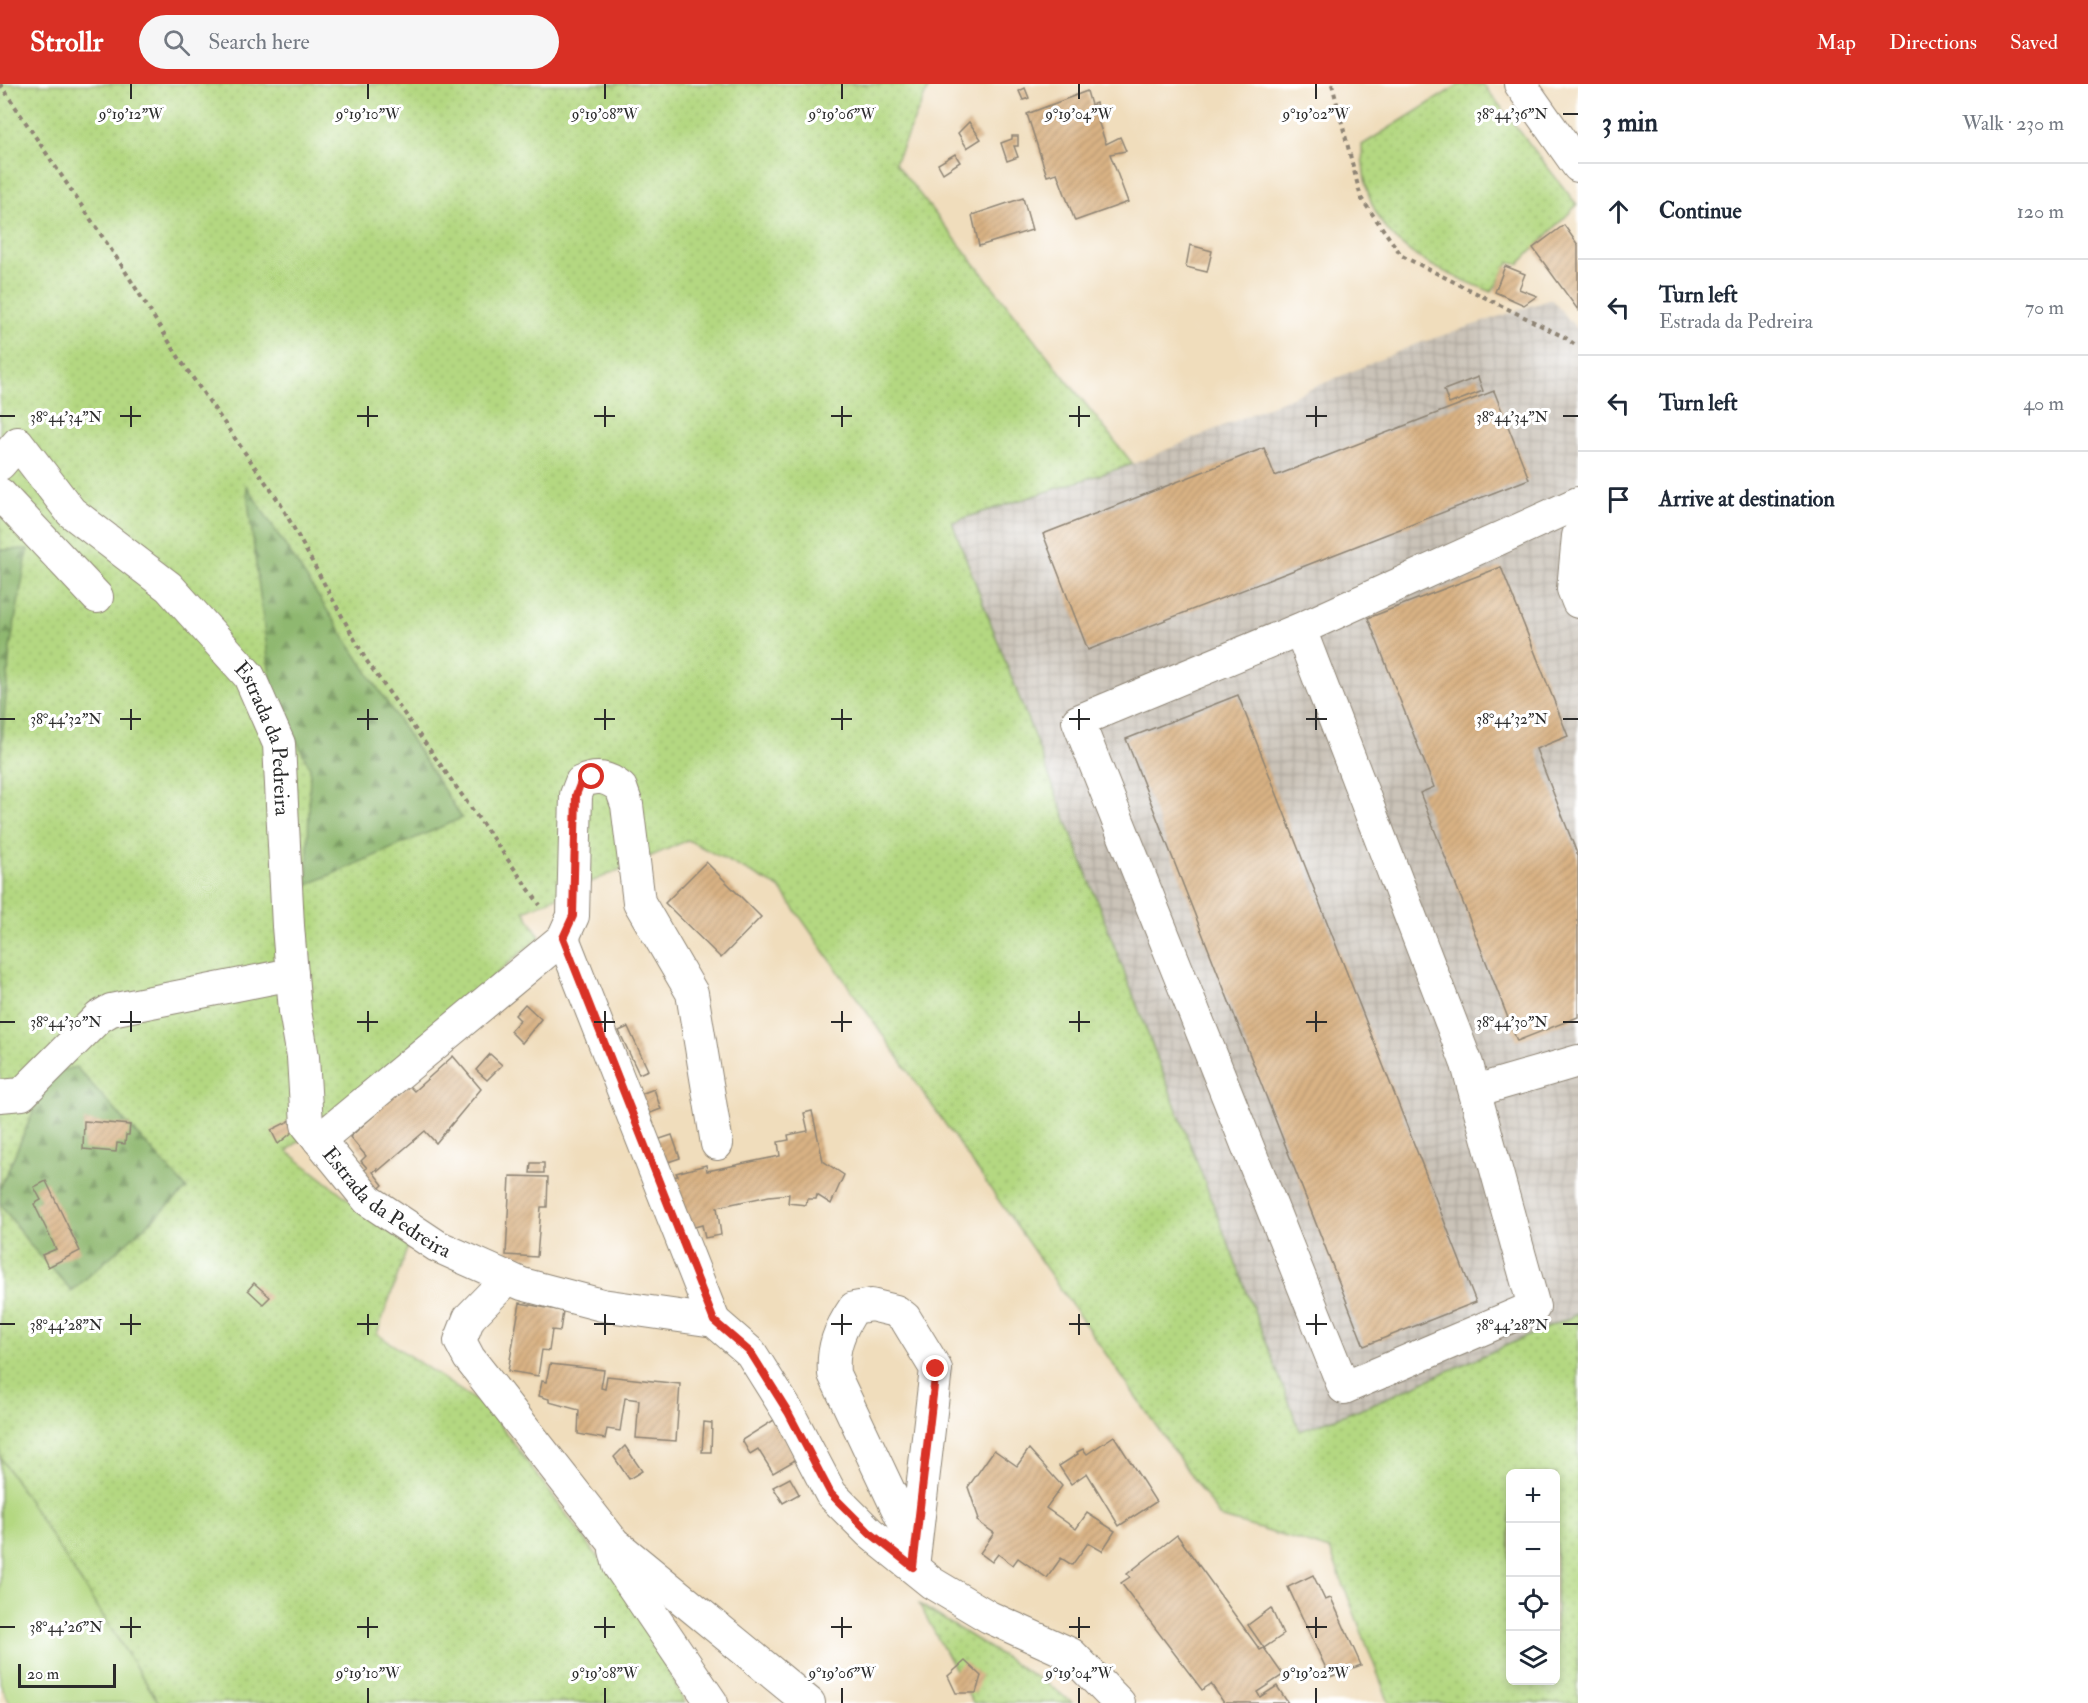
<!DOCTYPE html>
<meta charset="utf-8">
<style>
:root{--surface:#fff;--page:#f6f6f7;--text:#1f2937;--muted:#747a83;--line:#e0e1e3;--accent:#d93025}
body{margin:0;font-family:"IM FELL Double Pica",serif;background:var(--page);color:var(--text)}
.controls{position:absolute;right:18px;bottom:18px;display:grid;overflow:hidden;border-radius:9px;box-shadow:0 3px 9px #0003}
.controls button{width:54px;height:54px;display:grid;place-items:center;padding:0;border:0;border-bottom:2px solid var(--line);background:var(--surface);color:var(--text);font:30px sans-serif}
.scale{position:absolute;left:18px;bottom:15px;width:98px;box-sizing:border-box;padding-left:6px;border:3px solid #2b2b2b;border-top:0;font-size:16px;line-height:21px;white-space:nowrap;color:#2b2b2b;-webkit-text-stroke:4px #fff;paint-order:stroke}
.stop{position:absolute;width:18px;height:18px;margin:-14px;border:4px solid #d93025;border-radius:50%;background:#fff}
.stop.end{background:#d93025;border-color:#fff;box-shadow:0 2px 6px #0008}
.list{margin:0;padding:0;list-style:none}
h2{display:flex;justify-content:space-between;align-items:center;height:78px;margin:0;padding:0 24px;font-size:26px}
h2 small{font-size:20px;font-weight:400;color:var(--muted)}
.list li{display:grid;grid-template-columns:39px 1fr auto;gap:18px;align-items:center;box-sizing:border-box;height:96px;padding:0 24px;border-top:2px solid var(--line)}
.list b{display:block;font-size:22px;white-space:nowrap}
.list p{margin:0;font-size:20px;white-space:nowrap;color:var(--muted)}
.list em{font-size:20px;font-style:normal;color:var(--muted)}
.icon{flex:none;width:33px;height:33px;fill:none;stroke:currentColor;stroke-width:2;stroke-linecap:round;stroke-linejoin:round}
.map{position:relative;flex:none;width:1578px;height:1619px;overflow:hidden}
header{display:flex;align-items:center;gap:36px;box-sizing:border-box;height:84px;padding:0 30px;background:var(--accent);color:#fff}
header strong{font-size:28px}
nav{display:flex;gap:33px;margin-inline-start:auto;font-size:21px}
.search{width:420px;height:54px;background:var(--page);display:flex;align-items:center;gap:15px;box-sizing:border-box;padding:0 21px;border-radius:33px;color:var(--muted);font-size:22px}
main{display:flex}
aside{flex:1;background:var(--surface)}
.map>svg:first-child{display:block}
</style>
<header>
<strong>Strollr</strong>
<div class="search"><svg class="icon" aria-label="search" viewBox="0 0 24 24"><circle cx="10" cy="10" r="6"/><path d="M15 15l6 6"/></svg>Search here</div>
<nav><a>Map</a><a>Directions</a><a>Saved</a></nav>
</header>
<main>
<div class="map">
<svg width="1578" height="1619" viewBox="0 0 1578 1619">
<defs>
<pattern id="industrial-grid" width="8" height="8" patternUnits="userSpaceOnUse" patternTransform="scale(1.5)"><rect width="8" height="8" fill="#cac3b8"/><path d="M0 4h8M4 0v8" fill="none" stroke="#aea89e"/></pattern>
<pattern id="grass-dots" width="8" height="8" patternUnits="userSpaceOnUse" patternTransform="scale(1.5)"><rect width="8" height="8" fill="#b4d881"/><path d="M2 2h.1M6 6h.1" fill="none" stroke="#9bba70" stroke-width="1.8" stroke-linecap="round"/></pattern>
<pattern id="forest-firs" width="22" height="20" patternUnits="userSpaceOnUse" patternTransform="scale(1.5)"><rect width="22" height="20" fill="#8fb86f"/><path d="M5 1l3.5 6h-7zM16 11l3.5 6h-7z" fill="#75965b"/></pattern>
<pattern id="building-hatch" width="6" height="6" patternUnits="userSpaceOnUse" patternTransform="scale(1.5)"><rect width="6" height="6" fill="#d9b284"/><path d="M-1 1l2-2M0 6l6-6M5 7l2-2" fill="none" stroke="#ba9972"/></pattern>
</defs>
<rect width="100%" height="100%" fill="#fff"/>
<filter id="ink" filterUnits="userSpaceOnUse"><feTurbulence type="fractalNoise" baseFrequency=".0167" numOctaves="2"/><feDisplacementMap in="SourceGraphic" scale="12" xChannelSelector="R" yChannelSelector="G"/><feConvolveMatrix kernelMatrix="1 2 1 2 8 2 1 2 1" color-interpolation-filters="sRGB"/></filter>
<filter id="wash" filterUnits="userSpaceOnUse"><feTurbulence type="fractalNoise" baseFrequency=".008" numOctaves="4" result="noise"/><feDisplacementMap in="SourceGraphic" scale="24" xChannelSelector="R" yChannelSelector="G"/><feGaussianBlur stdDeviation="1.35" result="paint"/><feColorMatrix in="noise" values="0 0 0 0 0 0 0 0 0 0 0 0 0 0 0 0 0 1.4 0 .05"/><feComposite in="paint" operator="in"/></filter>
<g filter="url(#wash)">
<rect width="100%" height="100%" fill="#f0ddbc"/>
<path fill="url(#industrial-grid)" d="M1551 215 1578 246V1230L1368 1322 1300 1347 952 438 1133 380 1414 261Z"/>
<g fill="url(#grass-dots)" stroke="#708256" stroke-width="1.5" fill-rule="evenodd">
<path d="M0 0H930L895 79 1133 380 952 438 1300 1347 1368 1322 1578 1230V1619H1389L1330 1466 1220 1433 780 804 688 756 524 827 540 853 287 1067 408 1162 377 1250 488 1325 633 1520 685 1619H159L0 1373V1119L30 1161 50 990 0 1105ZM1510 1390H1556V1596H1510Z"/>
<path d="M1460 0H1483L1577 121 1519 180 1509 179 1492 208C1416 178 1362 154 1362 61Z"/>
<path d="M919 1520 1055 1605 1072 1619H973Z"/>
</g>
<g fill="url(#forest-firs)" stroke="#5d724d" stroke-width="1.5">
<path d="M246 401 462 734 307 801 310 684 272 606Z"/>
<path d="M28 465 10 564 0 683V466Z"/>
<path d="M76 983 187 1105 72 1207 30 1161 0 1119V1105L50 989Z"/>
</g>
<path fill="#b4d881" stroke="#708256" stroke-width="1.5" d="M0 1373 159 1619H10L0 1599Z"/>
<g id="blocks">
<g fill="url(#building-hatch)">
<path d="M1025 4 1029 14 1023 16 1019 7Z"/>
<path d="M1087 7 1091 21 1096 19 1099 30 1096 31 1106 60 1120 53 1126 67 1110 70 1128 118 1075 137 1057 89 1047 92 1027 30Z"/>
<path d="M969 38 981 55 967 64 958 49Z"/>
<path d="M1012 52H1018V62H1014L1018 73 1007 77 1001 59 1012 55Z"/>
<path d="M955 70 960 78 943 89 938 80Z"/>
<path d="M1023 114 1032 146 979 162 972 131Z"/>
<path d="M1564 141 1578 161V226L1533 164Z"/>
<path d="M1190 161 1212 167 1207 188 1186 183Z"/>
<path d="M1505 182 1525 190 1519 205 1537 212 1524 221 1495 208Z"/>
<path d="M1478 293 1483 307 1449 320 1444 306Z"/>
<path d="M1494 307 1529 395 1088 566 1043 450 1264 364 1275 392Z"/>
<path d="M1501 483 1568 652 1536 665 1578 772V933L1517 957 1420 709 1434 703 1368 534Z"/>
<path d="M1238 611 1476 1218 1364 1262 1126 655Z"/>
<path d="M706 778 761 833 721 874 665 819Z"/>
<path d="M525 920 541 935 522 959 510 947 520 936 515 931Z"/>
<path d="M628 943 648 986 639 990 619 947Z"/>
<path d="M490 970 502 981 487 996 476 986Z"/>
<path d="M453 972 481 1005 436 1059 425 1047 378 1087 377 1085 373 1088 383 1101 373 1110 357 1092 367 1084 361 1077 366 1072 350 1053 379 1027 375 1022 390 1004 397 1012 409 1002 414 1007Z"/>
<path d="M654 1005 661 1025 645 1031 638 1011Z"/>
<path d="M812 1027 823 1077 844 1091 831 1120 817 1111 816 1115H807L806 1121 788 1119 789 1110 769 1112 717 1123 721 1151 705 1154 702 1141 687 1145 667 1094 678 1092 676 1089 706 1081 707 1087 780 1072 778 1058 789 1056 788 1051 808 1047 804 1029Z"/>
<path d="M291 1036 295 1046 278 1060 271 1046Z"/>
<path d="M84 1037 130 1041 129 1051H126L125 1060 117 1059 116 1068 83 1065Z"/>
<path d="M672 1051 680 1074 662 1080 654 1057Z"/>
<path d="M531 1079H544V1089H530Z"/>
<path d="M510 1092 548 1093 547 1123H541L537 1173 506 1171Z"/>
<path d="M46 1097 80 1167 48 1183 42 1171 56 1165 34 1120 41 1116 34 1103Z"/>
<path d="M254 1199 270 1213 263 1220 248 1206Z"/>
<path d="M520 1219 563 1227 560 1247 552 1246 549 1267 542 1266 538 1292 508 1287Z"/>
<path d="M550 1280 604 1286 601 1304 605 1305 607 1292 680 1300 676 1357 636 1354 639 1316 625 1314 620 1347 607 1345 605 1355 578 1350 579 1326 549 1318V1315L539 1312 542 1297 546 1298Z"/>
<path d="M774 1336 797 1375 773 1389 758 1365 750 1370 742 1356Z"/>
<path d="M704 1338 712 1339 711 1368H702Z"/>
<path d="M1114 1352 1156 1418 1119 1442 1087 1389 1071 1400 1059 1382 1078 1370 1077 1368 1083 1365 1087 1370Z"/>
<path d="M625 1362 642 1387 629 1395 614 1373Z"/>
<path d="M1029 1365 1062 1402 1046 1424 1076 1445 1087 1429 1115 1447 1102 1467 1088 1459 1072 1481 1061 1474 1047 1494 1018 1474 1013 1481 998 1470 992 1478 980 1469 994 1449 977 1437 979 1435 968 1403 994 1366 1017 1382Z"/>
<path d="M790 1394 799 1410 783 1419 773 1403Z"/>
<path d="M1177 1451 1260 1566 1264 1564 1248 1541 1271 1524 1283 1551 1264 1564 1283 1591 1257 1608 1260 1613 1277 1602 1288 1619H1224L1211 1600 1202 1606 1121 1499 1130 1493 1127 1490Z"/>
<path d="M1313 1491 1325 1516 1331 1514 1361 1581 1330 1593 1288 1503Z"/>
<path d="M965 1577 981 1592 976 1609H956L948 1592Z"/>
</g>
</g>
</g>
<g filter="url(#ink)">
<use href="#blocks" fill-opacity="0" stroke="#8e8474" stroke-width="1.5"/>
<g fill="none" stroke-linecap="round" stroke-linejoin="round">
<g stroke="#8e8474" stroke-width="34">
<g id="minor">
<path d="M1520 0 1578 82"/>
<path id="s1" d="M0 380 18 359 71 428 169 503 249 592 279 660 288 842 295 927 303 973 307 1041 368 1116 437 1162 522 1200 602 1221 714 1237 751 1269 788 1328 831 1410 870 1449 932 1499 989 1533 1071 1570 1119 1619"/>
<path d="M0 410 97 513"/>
<path d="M1578 452 1573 505 1578 518"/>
<path d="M1300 545 1467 980 1534 1223 1344 1304 1078 637 1300 545 1578 419"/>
<path d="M563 854 714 1237"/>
<path d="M1475 1007 1578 977"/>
<path d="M0 1012 22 1010 99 933 111 926 292 890"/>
<path d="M319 1056 563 854 573 832 576 711 581 698C597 691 608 693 621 704L627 721 639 818 692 909 717 1060"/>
<path d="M508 1194 469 1234 460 1257 469 1274 614 1459 809 1619"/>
<path d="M615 1466 619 1482 712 1619"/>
<path d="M913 1483 936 1285 905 1234 896 1227 871 1221 854 1224C839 1246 832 1264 834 1290L915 1462"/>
</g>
</g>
<g stroke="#8e8474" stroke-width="4" stroke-dasharray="4.5 4.5" stroke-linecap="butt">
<path d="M0 0 122 182 181 277 280 419 366 576 540 821"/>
<path d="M1332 0 1361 114 1402 172 1566 254 1578 263"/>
</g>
<use href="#minor" stroke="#fff" stroke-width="32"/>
</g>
</g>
<g fill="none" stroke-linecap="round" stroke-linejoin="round" filter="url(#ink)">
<path stroke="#d93025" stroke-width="8" d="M592 693 581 698 576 711 573 832 563 854 714 1237 751 1269 788 1328 831 1410 870 1449 913 1483 936 1285"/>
</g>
<path fill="none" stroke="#2b2b2b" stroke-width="2" d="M131 0V15M368 0V15M605 0V15M842 0V15M1079 0V15M1316 0V15M1563 30H1578M131 322V343M368 322V343M605 322V343M842 322V343M1079 322V343M1316 322V343M0 332H15M120 332H141M357 332H378M594 332H615M831 332H852M1069 332H1090M1306 332H1327M1563 332H1578M131 625V646M368 625V646M605 625V646M842 625V646M1079 625V646M1316 625V646M0 635H15M120 635H141M357 635H378M594 635H615M831 635H852M1069 635H1090M1306 635H1327M1563 635H1578M131 927V948M368 927V948M605 927V948M842 927V948M1079 927V948M1316 927V948M0 938H15M120 938H141M357 938H378M594 938H615M831 938H852M1069 938H1090M1306 938H1327M1563 938H1578M131 1230V1251M368 1230V1251M605 1230V1251M842 1230V1251M1079 1230V1251M1316 1230V1251M0 1240H15M120 1240H141M357 1240H378M594 1240H615M831 1240H852M1069 1240H1090M1306 1240H1327M1563 1240H1578M131 1533V1554M368 1533V1554M605 1533V1554M842 1533V1554M1079 1533V1554M1316 1533V1554M0 1543H15M120 1543H141M357 1543H378M594 1543H615M831 1543H852M1069 1543H1090M1306 1543H1327M368 1604V1619M605 1604V1619M842 1604V1619M1079 1604V1619M1316 1604V1619"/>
<g text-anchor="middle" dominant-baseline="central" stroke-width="6" stroke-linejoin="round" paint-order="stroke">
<g font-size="21" fill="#2b2b2b" stroke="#fff">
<text stroke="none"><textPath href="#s1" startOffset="423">Estrada da Pedreira</textPath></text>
<text stroke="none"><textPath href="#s1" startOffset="927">Estrada da Pedreira</textPath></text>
</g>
</g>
<g font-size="15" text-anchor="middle" fill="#2b2b2b" stroke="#fff" stroke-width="6" stroke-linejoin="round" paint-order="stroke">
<text x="1512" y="35">38°44'36"N</text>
<text x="131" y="35">9°19'12"W</text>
<text x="368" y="35">9°19'10"W</text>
<text x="605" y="35">9°19'08"W</text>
<text x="842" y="35">9°19'06"W</text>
<text x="1079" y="35">9°19'04"W</text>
<text x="1316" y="35">9°19'02"W</text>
<text x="66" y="338">38°44'34"N</text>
<text x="1512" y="338">38°44'34"N</text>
<text x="66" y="640">38°44'32"N</text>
<text x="1512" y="640">38°44'32"N</text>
<text x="66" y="943">38°44'30"N</text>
<text x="1512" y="943">38°44'30"N</text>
<text x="66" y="1246">38°44'28"N</text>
<text x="1512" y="1246">38°44'28"N</text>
<text x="66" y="1548">38°44'26"N</text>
<text x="368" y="1594">9°19'10"W</text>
<text x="605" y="1594">9°19'08"W</text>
<text x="842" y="1594">9°19'06"W</text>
<text x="1079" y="1594">9°19'04"W</text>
<text x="1316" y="1594">9°19'02"W</text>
</g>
</svg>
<div class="controls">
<button>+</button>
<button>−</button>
<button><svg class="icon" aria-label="locate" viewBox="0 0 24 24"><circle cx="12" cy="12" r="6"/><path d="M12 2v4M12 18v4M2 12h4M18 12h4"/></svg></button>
<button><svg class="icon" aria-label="layers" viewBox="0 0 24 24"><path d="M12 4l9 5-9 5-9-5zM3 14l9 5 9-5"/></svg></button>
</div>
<div class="scale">20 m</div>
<div class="stop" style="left:592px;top:693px"></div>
<div class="stop end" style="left:936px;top:1285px"></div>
</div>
<aside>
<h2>3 min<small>Walk · 230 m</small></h2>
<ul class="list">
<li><svg class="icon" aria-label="ahead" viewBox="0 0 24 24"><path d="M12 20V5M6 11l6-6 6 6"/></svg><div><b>Continue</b></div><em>120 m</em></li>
<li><svg class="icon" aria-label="left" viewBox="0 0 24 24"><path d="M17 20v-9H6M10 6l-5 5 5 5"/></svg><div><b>Turn left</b><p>Estrada da Pedreira</p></div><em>70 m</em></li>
<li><svg class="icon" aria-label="left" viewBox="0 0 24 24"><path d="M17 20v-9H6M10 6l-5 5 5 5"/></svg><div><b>Turn left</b></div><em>40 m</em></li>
<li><svg class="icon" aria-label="arrive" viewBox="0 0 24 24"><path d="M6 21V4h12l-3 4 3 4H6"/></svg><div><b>Arrive at destination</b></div></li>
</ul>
</aside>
</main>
